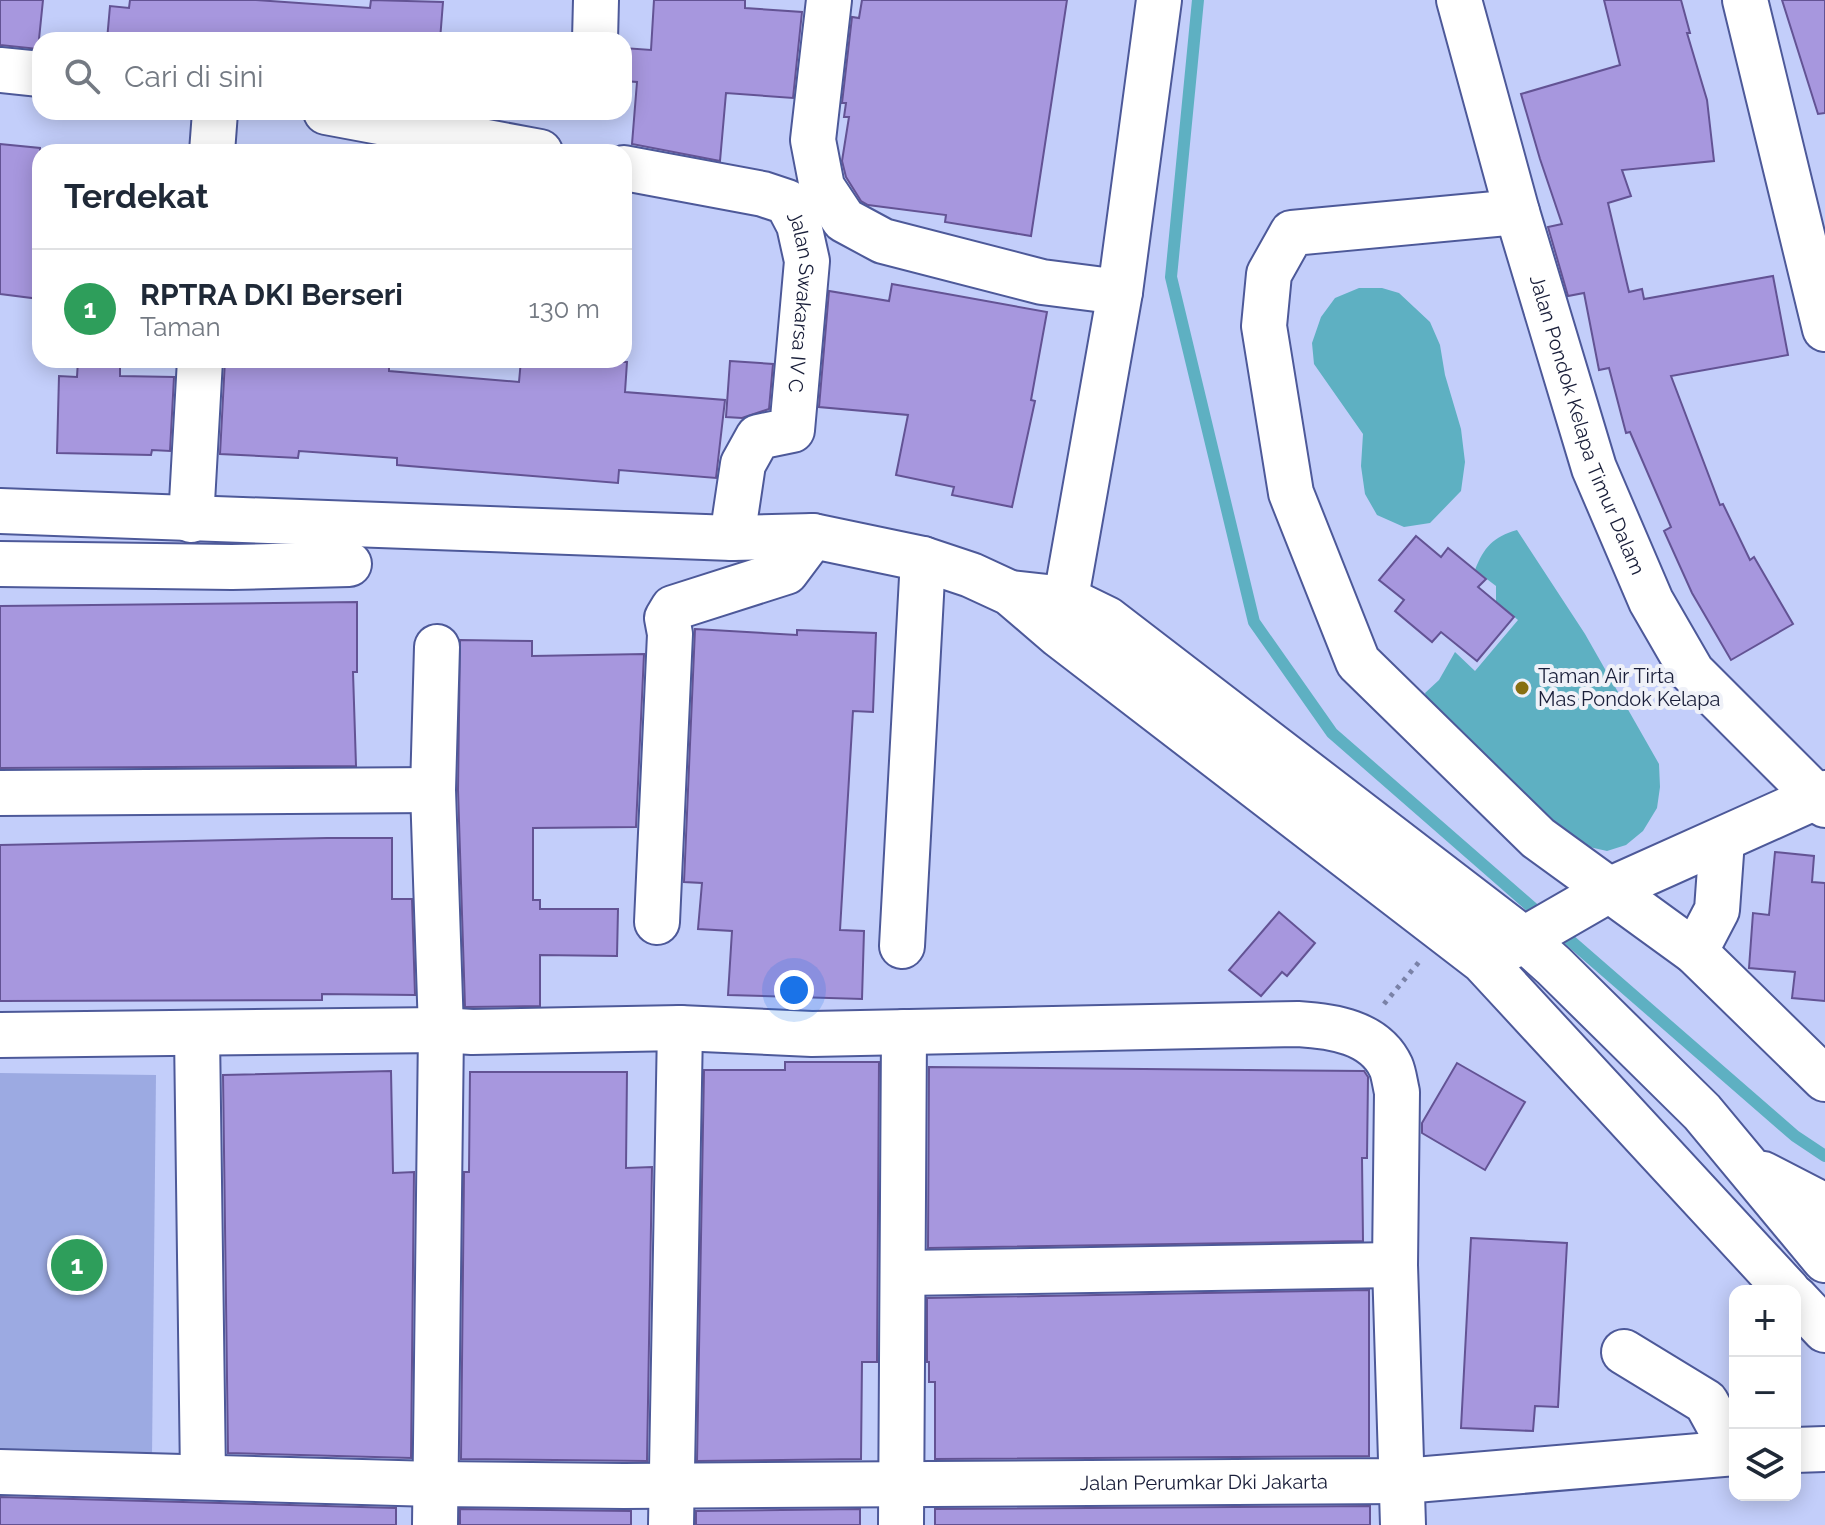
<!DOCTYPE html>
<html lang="id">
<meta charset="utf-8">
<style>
:root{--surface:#fff;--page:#f2f2f3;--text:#1f2937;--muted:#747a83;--line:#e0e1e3;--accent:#877011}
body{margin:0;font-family:Raleway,sans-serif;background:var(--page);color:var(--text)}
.controls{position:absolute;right:24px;bottom:24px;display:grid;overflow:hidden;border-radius:16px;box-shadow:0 4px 20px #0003}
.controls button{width:72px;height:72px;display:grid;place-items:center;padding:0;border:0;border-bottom:2px solid var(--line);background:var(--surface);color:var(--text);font:40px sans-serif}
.you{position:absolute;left:794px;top:990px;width:28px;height:28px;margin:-20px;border:6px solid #fff;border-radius:50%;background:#1a73e8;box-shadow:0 0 0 12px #1a73e833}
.badge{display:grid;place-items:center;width:52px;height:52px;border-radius:50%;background:var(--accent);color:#fff;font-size:26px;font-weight:700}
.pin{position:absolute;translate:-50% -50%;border:4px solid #fff;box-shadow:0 2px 8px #0006}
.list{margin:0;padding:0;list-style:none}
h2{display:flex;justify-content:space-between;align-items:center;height:104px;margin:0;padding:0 32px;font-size:34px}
h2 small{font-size:26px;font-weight:400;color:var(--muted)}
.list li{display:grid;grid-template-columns:52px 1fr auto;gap:24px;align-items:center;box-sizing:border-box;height:120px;padding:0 32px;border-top:2px solid var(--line)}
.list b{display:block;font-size:30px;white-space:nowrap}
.list p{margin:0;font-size:26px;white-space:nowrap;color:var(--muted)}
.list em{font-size:26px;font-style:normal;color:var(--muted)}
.icon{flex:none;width:44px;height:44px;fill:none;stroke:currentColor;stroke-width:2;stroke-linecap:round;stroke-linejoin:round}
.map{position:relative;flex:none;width:1825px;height:1525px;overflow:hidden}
.search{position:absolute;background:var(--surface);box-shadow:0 4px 20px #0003;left:32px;top:32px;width:600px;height:88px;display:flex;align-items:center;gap:20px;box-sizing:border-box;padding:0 28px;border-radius:24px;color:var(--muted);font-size:30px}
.panel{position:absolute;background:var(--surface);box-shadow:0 4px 20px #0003;left:32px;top:144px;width:600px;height:224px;border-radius:24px}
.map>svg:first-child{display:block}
</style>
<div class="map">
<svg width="1825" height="1525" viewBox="0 0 1825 1525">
<rect width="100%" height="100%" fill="#c3cefa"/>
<path fill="#9caae2" d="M0 1073 156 1075 152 1457 0 1454Z"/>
<g fill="#5eb0c2">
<path d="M1359 288H1382L1399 293 1430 322 1440 345 1445 375 1461 429 1465 462 1461 491 1430 523 1404 527 1377 515 1365 494 1361 466 1363 434 1314 364 1312 343 1321 317 1335 298Z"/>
<path d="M1517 530 1585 634 1659 764 1660 787 1657 808 1643 831 1626 845 1607 851 1563 841 1433 718 1425 693 1439 680 1455 652 1475 671 1518 620 1496 602V586L1475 570C1484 547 1493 537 1517 530Z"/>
</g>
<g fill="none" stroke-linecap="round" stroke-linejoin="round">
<g stroke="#5eb0c2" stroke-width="12">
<path d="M1198 0 1171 277 1254 622 1332 733 1543 917"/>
<path d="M1557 929 1795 1136 1825 1156"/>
</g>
</g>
<g fill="#a797de" stroke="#635394" stroke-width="2">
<path d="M0 0H43L38 49 0 45Z"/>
<path d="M130 0H256L370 8 371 0 443 2 440 40H107L110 6 129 8Z"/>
<path d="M654 0H745V8L802 12 793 98 726 93 720 161 632 144 637 82 624 81V48L651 50Z"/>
<path d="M862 0H1067L1031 236 945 222 946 215 868 205 861 201 846 177 842 161 849 117H844L846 103H842L852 17 859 18Z"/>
<path d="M1604 0H1681L1690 33H1687L1707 100 1714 161 1622 170 1631 196 1608 203 1629 292 1642 289 1644 299 1773 276 1788 355 1671 376 1720 505 1723 504 1750 560 1754 557 1793 624 1731 660 1692 593 1664 531 1671 527 1630 432 1626 433 1609 368 1599 370 1584 293 1568 296 1548 227 1562 224 1540 159 1521 94 1620 65Z"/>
<path d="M1782 0H1825V113L1818 114Z"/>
<path d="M0 144 40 148V299L0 294Z"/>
<path d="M892 284 1047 312 1031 400 1035 401 1012 507 952 495 954 487 896 475 908 415 819 407 829 291 889 301Z"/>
<path d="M78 360H120V376L174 377 170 451 152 450 151 455 57 453 59 376 77 377Z"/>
<path d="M225 360H389V371L519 382 521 360 627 362 625 392 725 400 716 478 619 470 618 483 397 465V458L299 451 298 458 220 454Z"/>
<path d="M730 361 773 364 769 409 742 418 726 417Z"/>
<path d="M1416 536 1441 557 1448 548 1486 579 1478 587 1514 617 1477 661 1441 632 1432 642 1395 611 1404 600 1379 580Z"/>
<path d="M357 602V672H353L356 766 0 768V606Z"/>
<path d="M695 629 797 635V630L876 633 873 712 853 711 840 930 864 931 862 999 728 995 732 931 698 929 702 883 684 882Z"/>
<path d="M460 640 532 641V656L644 654 636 827 533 828V900H540V909H618L617 956 540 955V1006L465 1007 458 790Z"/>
<path d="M327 838H392V899H412L415 995 322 994V1000L0 1001V845Z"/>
<path d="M1775 852 1814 856 1812 882 1825 883V1001L1792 998 1795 972 1749 968 1753 913 1769 915Z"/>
<path d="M1279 912 1315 943 1287 976 1282 972 1261 996 1229 970Z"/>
<path d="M785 1062H879L877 1362H862L861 1459 697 1461 704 1070H785Z"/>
<path d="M1457 1063 1525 1102 1485 1170 1422 1133V1123Z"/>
<path d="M929 1067 1364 1071 1368 1077 1367 1158H1362L1363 1241 928 1248Z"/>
<path d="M391 1071 393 1173 414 1172 411 1458 228 1453 223 1075Z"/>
<path d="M470 1072H627L626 1168 652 1167 647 1461 461 1459 464 1172H469Z"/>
<path d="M1471 1238 1567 1243 1558 1407 1535 1406 1533 1431 1461 1428Z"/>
<path d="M1369 1290V1456L935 1459V1382H929V1362H927V1298Z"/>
<path d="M0 1497 396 1508V1525H0Z"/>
<path d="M1370 1506V1525H935V1509Z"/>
<path d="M460 1509 631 1511V1525H460Z"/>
<path d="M860 1509V1525H696V1511Z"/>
</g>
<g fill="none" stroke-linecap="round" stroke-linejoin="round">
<g stroke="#4d5999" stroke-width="48">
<g id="minor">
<path d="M829 0 813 140 822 187 844 220 883 241 1042 282 1120 292"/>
<path id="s1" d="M1459 0 1517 212 1594 468 1651 601 1692 672 1825 805"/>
<path d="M1745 0 1825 329"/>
<path d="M595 40 596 0"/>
<path d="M0 70 40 74"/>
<path d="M326 112 540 152"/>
<path d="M212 152 215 112"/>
<path id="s2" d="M624 168 763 194 787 202 799 225 807 261 792 430 758 437 743 464 732 538"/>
<path d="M1517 212 1292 233 1269 274 1264 326 1291 493 1358 662 1538 838 1695 952 1825 1079"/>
<path d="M0 511 732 538 813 536 923 559 971 575 1010 593 1059 635 1483 961 1788 1291"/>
<path d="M191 520 200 360"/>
<path d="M0 564 232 567 349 564"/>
<path d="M1010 593 1066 599 1107 619 1525 940 1554 966 1702 1112 1825 1260"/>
<path d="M1061 626 1120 292 1159 0"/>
<path d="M0 793 433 790"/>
<path d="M657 922 670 634 667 618 673 608 786 572 813 536"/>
<path d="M902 946 923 559"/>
<path d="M1695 952 1717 910 1722 840"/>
<path d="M1500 953 1611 889 1825 793"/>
<path d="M197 1034 203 1476"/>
<path d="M0 1035 441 1030 472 1032 680 1028 812 1034 1298 1024C1332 1026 1375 1032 1391 1067 1394 1074 1395 1084 1397 1092L1395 1265 1403 1525"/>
<path d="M1763 1174 1825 1206"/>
<path d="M903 1273 1395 1265"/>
<path d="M1795 1298 1825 1330"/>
<path d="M1624 1352 1706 1402 1734 1453"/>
<path d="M1795 1450 1825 1449"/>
<path id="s3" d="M0 1472 434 1484 624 1486 1403 1481 1735 1453"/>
<path d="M435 1525 441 1030 433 790 437 647"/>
<path d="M671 1525 680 1028"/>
<path d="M901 1525 904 1032"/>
</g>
</g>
<path stroke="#7a82a7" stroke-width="5" stroke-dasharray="4 6" stroke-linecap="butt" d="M1384 1004 1419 962"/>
<use href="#minor" stroke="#fff" stroke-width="44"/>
</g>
<circle fill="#877011" stroke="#eff1f8" stroke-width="3" cx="1522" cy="688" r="8"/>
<g text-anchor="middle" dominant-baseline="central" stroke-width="8" stroke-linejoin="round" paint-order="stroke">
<g font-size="20" fill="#191e39" stroke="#eff1f8">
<text stroke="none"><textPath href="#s2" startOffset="270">Jalan Swakarsa IV C</textPath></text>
<text stroke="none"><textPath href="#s1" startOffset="444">Jalan Pondok Kelapa Timur Dalam</textPath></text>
<text stroke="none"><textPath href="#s3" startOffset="1204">Jalan Perumkar Dki Jakarta</textPath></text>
</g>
<g font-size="20" fill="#191e39" stroke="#eff1f8" text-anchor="start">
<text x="1538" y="676">Taman Air Tirta<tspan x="1538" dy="23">Mas Pondok Kelapa</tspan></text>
</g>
</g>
</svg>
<div class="controls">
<button>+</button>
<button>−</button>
<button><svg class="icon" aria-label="layers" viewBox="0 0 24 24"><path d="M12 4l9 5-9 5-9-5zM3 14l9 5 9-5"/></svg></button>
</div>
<div class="you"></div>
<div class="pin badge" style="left:77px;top:1265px;background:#2e9e5b">1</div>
<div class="search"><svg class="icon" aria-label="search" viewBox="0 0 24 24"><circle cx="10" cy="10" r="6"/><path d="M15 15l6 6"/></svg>Cari di sini</div>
<section class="panel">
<h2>Terdekat<small></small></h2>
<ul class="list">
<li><span class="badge" style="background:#2e9e5b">1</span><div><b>RPTRA DKI Berseri</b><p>Taman</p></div><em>130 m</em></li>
</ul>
</section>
</div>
